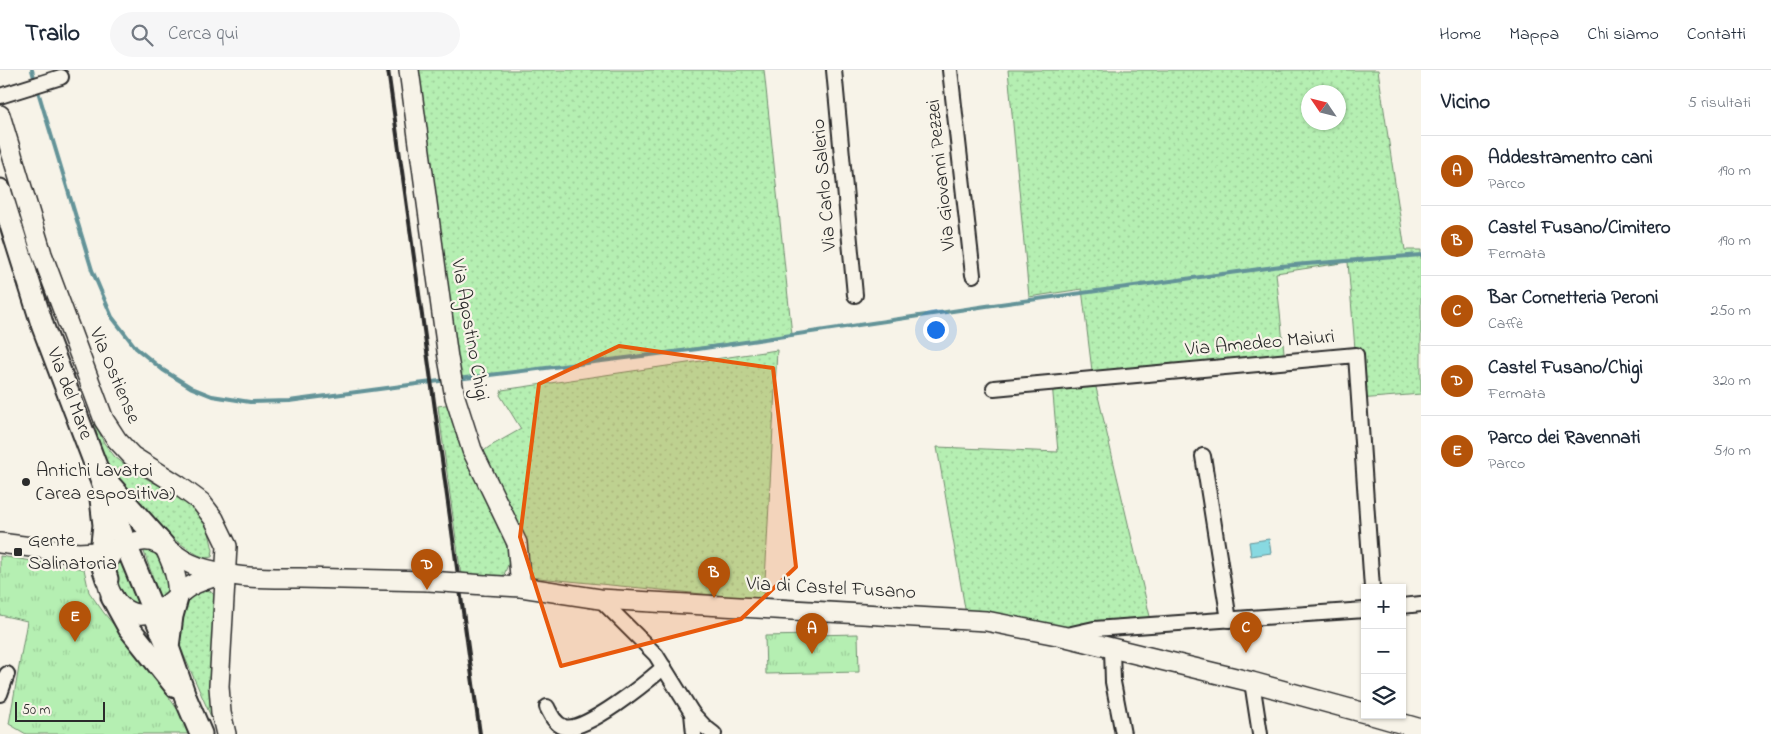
<!DOCTYPE html>
<html lang="it">
<meta charset="utf-8">
<style>
:root{--surface:#fff;--page:#f6f6f7;--text:#1f2937;--muted:#747a83;--line:#e0e1e3;--accent:#b45309}
body{margin:0;font-family:"Indie Flower",sans-serif;background:var(--page);color:var(--text)}
.controls{position:absolute;right:15px;bottom:15px;display:grid;overflow:hidden;border-radius:0px;box-shadow:0 1px 4px #0004}
.controls button{width:45px;height:45px;display:grid;place-items:center;padding:0;border:0;border-bottom:1px solid var(--line);background:var(--surface);color:var(--text);font:25px sans-serif}
.compass{position:absolute;left:1301px;top:15px;width:45px;height:45px;border-radius:50%;background:var(--surface);box-shadow:0 1px 4px #0004;rotate:305deg}
.scale{position:absolute;left:15px;bottom:12px;width:90px;box-sizing:border-box;padding-left:5px;border:2px solid #2b2b2b;border-top:0;font-size:14px;line-height:18px;white-space:nowrap;color:#2b2b2b;-webkit-text-stroke:4px #f7f3e8;paint-order:stroke}
.you{position:absolute;left:935px;top:259px;width:18px;height:18px;margin:-12px;border:4px solid #fff;border-radius:50%;background:#1a73e8;box-shadow:0 0 0 8px #1a73e833}
.badge{display:grid;place-items:center;width:32px;height:32px;border-radius:50%;background:var(--accent);color:#fff;font-size:16px;font-weight:700}
.pin{position:absolute;translate:-50% -41px;filter:drop-shadow(0 1px 2px #0008)}
.pin::after{content:'';position:absolute;top:26px;width:18px;height:15px;background:inherit;clip-path:polygon(0 0,100% 0,50% 100%)}
.list{margin:0;padding:0;list-style:none}
h2{display:flex;justify-content:space-between;align-items:center;height:65px;margin:0;padding:0 20px;font-size:21px}
h2 small{font-size:16px;font-weight:400;color:var(--muted)}
.list li{display:grid;grid-template-columns:32px 1fr auto;gap:15px;align-items:center;box-sizing:border-box;height:70px;padding:0 20px;border-top:1px solid var(--line)}
.list b{display:block;font-size:19px;white-space:nowrap}
.list p{margin:0;font-size:16px;white-space:nowrap;color:var(--muted)}
.list em{font-size:16px;font-style:normal;color:var(--muted)}
.icon{flex:none;width:28px;height:28px;fill:none;stroke:currentColor;stroke-width:2;stroke-linecap:round;stroke-linejoin:round}
.map{position:relative;flex:none;width:1421px;height:664px;overflow:hidden}
header{display:flex;align-items:center;gap:30px;box-sizing:border-box;height:70px;padding:0 25px;background:var(--surface);border-bottom:1px solid var(--line)}
header strong{font-size:24px}
nav{display:flex;gap:28px;margin-inline-start:auto;font-size:18px}
.search{width:350px;height:45px;background:var(--page);display:flex;align-items:center;gap:12px;box-sizing:border-box;padding:0 18px;border-radius:28px;color:var(--muted);font-size:19px}
main{display:flex}
aside{flex:1;background:var(--surface)}
.map>svg:first-child{display:block}
</style>
<header>
<strong>Trailo</strong>
<div class="search"><svg class="icon" aria-label="search" viewBox="0 0 24 24"><circle cx="10" cy="10" r="6"/><path d="M15 15l6 6"/></svg>Cerca qui</div>
<nav><a>Home</a><a>Mappa</a><a>Chi siamo</a><a>Contatti</a></nav>
</header>
<main>
<div class="map">
<svg width="1421" height="664" viewBox="0 0 1421 664">
<defs>
<pattern id="grass-dots" width="8" height="8" patternUnits="userSpaceOnUse" patternTransform="scale(1.25)"><rect width="8" height="8" fill="#b5efb2"/><path d="M2 2h.1M6 6h.1" fill="none" stroke="#9ccd99" stroke-width="1.8" stroke-linecap="round"/></pattern>
<pattern id="park-tufts" width="24" height="20" patternUnits="userSpaceOnUse" patternTransform="scale(1.25)"><rect width="24" height="20" fill="#b5efb2"/><path d="M3 7l-1-3M5 7V3M7 7l1-3M15 17l-1-3M17 17v-4M19 17l1-3" fill="none" stroke="#9ccd99"/></pattern>
<pattern id="water-ripples" width="26" height="14" patternUnits="userSpaceOnUse" patternTransform="scale(1.25)"><rect width="26" height="14" fill="#88d9e1"/><path d="M2 4q2-2 4 0t4 0M15 11q2-2 4 0t4 0" fill="none" stroke="#76bac1"/></pattern>
</defs>
<rect width="100%" height="100%" fill="#f7f3e8"/>
<filter id="ink" filterUnits="userSpaceOnUse"><feTurbulence type="fractalNoise" baseFrequency=".02" numOctaves="2"/><feDisplacementMap in="SourceGraphic" scale="10" xChannelSelector="R" yChannelSelector="G"/><feConvolveMatrix kernelMatrix="1 2 1 2 8 2 1 2 1" color-interpolation-filters="sRGB"/></filter>
<g filter="url(#ink)">
<g fill="url(#grass-dots)" stroke="#708d6e" fill-rule="evenodd">
<path d="M409 0H764L792 265 446 311Z"/>
<path d="M1008 0H1378L1405 180H1421V324L1359 329 1348 192 1276 203 1285 292 1094 309 1152 555 1062 566 967 550 937 377 1058 382 1052 313 1093 309 1082 219 1029 227ZM1308 22H1338V52H1308Z"/>
<path d="M777 280 764 530 528 507 527 475 513 443 492 409 480 384 489 377 521 359 500 325 502 320Z"/>
<path d="M451 334 503 464 510 489 504 505 497 511 462 513 438 336Z"/>
<path d="M93 349 104 373 115 387 136 403 188 431 207 454 213 480 212 487 206 488 198 485C157 459 129 439 106 394 100 380 97 364 93 349Z"/>
<path d="M142 476C164 485 168 499 168 522L160 528Z"/>
<path d="M120 483 138 535H128L116 516 115 487Z"/>
<path d="M206 520C212 521 214 524 216 530L212 649 178 572 184 535 195 524Z"/>
</g>
<g fill="url(#park-tufts)" stroke="#708d6e">
<path d="M0 486 84 499 89 522 104 543 145 593 182 646 189 664H26L9 654 27 551 0 545Z"/>
<path d="M858 564 859 602 766 604 765 566Z"/>
</g>
<path fill="url(#water-ripples)" stroke="#639398" d="M1269 469 1271 483 1251 486 1249 472Z"/>
<g fill="none" stroke-linecap="round" stroke-linejoin="round">
<g stroke="#639398" stroke-width="4">
<path d="M32 0 35 11"/>
<path d="M37 18 92 200 112 247 136 278 163 300 192 318 212 326 250 332 289 331 447 310"/>
<path d="M457 309 698 279 993 235 1281 196 1421 185"/>
</g>
<g stroke="#2b2b2b" stroke-width="18">
<g id="street">
<path d="M834 0 855 225"/>
<path d="M950 0 973 205"/>
<path d="M0 26 61 7"/>
<path d="M994 318 1356 285 1372 518"/>
<path d="M1203 386 1229 550"/>
<path d="M600 529 656 585 692 643 705 657 714 664"/>
<path d="M1402 536 1421 534"/>
<path d="M1067 565 1094 559 1365 540"/>
<path d="M1112 579 1113 612 1123 664"/>
<path d="M1252 612 1260 664"/>
<path d="M0 624 7 604"/>
<path d="M547 637C551 645 555 654 564 657 585 663 648 611 664 597"/>
<path d="M692 643 694 664"/>
</g>
</g>
<g stroke="#2b2b2b" stroke-width="22">
<g id="secondary">
<path d="M409 0 448 288 455 327 472 380 517 473 521 517"/>
<path d="M0 45 42 184 104 350 117 370 132 386 178 415 201 432 214 449 227 476 219 616 221 643 226 664"/>
<path d="M0 473 78 483 114 481"/>
<path d="M164 476C172 493 179 509 177 528"/>
<path d="M225 504C213 507 200 510 189 517 171 528 163 546 138 544 111 541 96 501 114 481 120 474 133 472 142 471 159 469 171 483 185 491 194 496 204 499 214 501 241 509 271 508 300 508 343 509 386 510 429 511"/>
<path d="M485 515 521 517 600 529 986 551 1062 566 1252 612 1365 643"/>
<path d="M1372 645 1421 659"/>
</g>
</g>
<g stroke="#2b2b2b" stroke-width="25">
<g id="primary">
<path d="M0 120 43 257 126 475 168 577 186 629 201 664"/>
<path d="M108 413 164 476"/>
<path d="M101 429 104 455 101 482 102 494 107 509"/>
<path d="M112 527 129 558 176 617"/>
<path d="M168 577 172 546 177 528"/>
</g>
</g>
<use href="#street" stroke="#f7f3e8" stroke-width="14"/>
<use href="#secondary" stroke="#f7f3e8" stroke-width="19"/>
<use href="#primary" stroke="#f7f3e8" stroke-width="21"/>
<path stroke="#2b2b2b" stroke-width="4" d="M388 0 480 664"/>
<g stroke="#2b2b2b" stroke-width="22" stroke-linecap="butt">
<path id="secondary-bridge" d="M429 511 485 515"/>
</g>
<use href="#secondary-bridge" stroke="#f7f3e8" stroke-width="19"/>
</g>
</g>
<path fill="#e8590c" fill-opacity="0.2" stroke="#e8590c" stroke-width="4" stroke-linejoin="round" d="M619 276 773 298 796 497 741 549 561 596 520 467 539 314Z"/>
<g fill="#2b2b2b" stroke="#f7f3e8" stroke-width="2">
<circle cx="26" cy="412" r="5"/>
<rect x="13" y="477" width="10" height="10" rx="2.5"/>
</g>
<g text-anchor="middle" dominant-baseline="central" stroke-width="4.5" stroke-linejoin="round" paint-order="stroke">
<g font-size="20" fill="#2b2b2b" stroke="#f7f3e8">
<text transform="translate(942 105) rotate(-96)">Via Giovanni Pezzei</text>
<text transform="translate(825 115) rotate(-95)">Via Carlo Salerio</text>
<text transform="translate(469 260) rotate(80)">Via Agostino Chigi</text>
<text transform="translate(1260 274) rotate(-5)">Via Amedeo Maiuri</text>
<text transform="translate(114 306) rotate(67)">Via Ostiense</text>
<text transform="translate(69 324) rotate(69)">Via del Mare</text>
<text transform="translate(831 519) rotate(3)">Via di Castel Fusano</text>
</g>
<g font-size="20" fill="#2b2b2b" stroke="#f7f3e8" text-anchor="start">
<text x="36" y="401">Antichi Lavatoi<tspan x="36" dy="23">(area espositiva)</tspan></text>
<text x="28" y="471">Gente<tspan x="28" dy="23">Salinatoria</tspan></text>
</g>
</g>
</svg>
<div class="controls">
<button>+</button>
<button>−</button>
<button><svg class="icon" aria-label="layers" viewBox="0 0 24 24"><path d="M12 4l9 5-9 5-9-5zM3 14l9 5 9-5"/></svg></button>
</div>
<svg class="compass" viewBox="-18 -18 36 36"><path d="M0-13l5 13h-10z" fill="#e53935"/><path d="M0 13l5-13h-10z" fill="#747a83"/></svg>
<div class="scale">50 m</div>
<div class="you"></div>
<div class="pin badge" style="left:812px;top:584px">A</div>
<div class="pin badge" style="left:714px;top:528px">B</div>
<div class="pin badge" style="left:1246px;top:583px">C</div>
<div class="pin badge" style="left:427px;top:520px">D</div>
<div class="pin badge" style="left:75px;top:572px">E</div>
</div>
<aside>
<h2>Vicino<small>5 risultati</small></h2>
<ul class="list">
<li><span class="badge">A</span><div><b>Addestramentro cani</b><p>Parco</p></div><em>190 m</em></li>
<li><span class="badge">B</span><div><b>Castel Fusano/Cimitero</b><p>Fermata</p></div><em>190 m</em></li>
<li><span class="badge">C</span><div><b>Bar Cornetteria Peroni</b><p>Caffè</p></div><em>250 m</em></li>
<li><span class="badge">D</span><div><b>Castel Fusano/Chigi</b><p>Fermata</p></div><em>320 m</em></li>
<li><span class="badge">E</span><div><b>Parco dei Ravennati</b><p>Parco</p></div><em>510 m</em></li>
</ul>
</aside>
</main>
